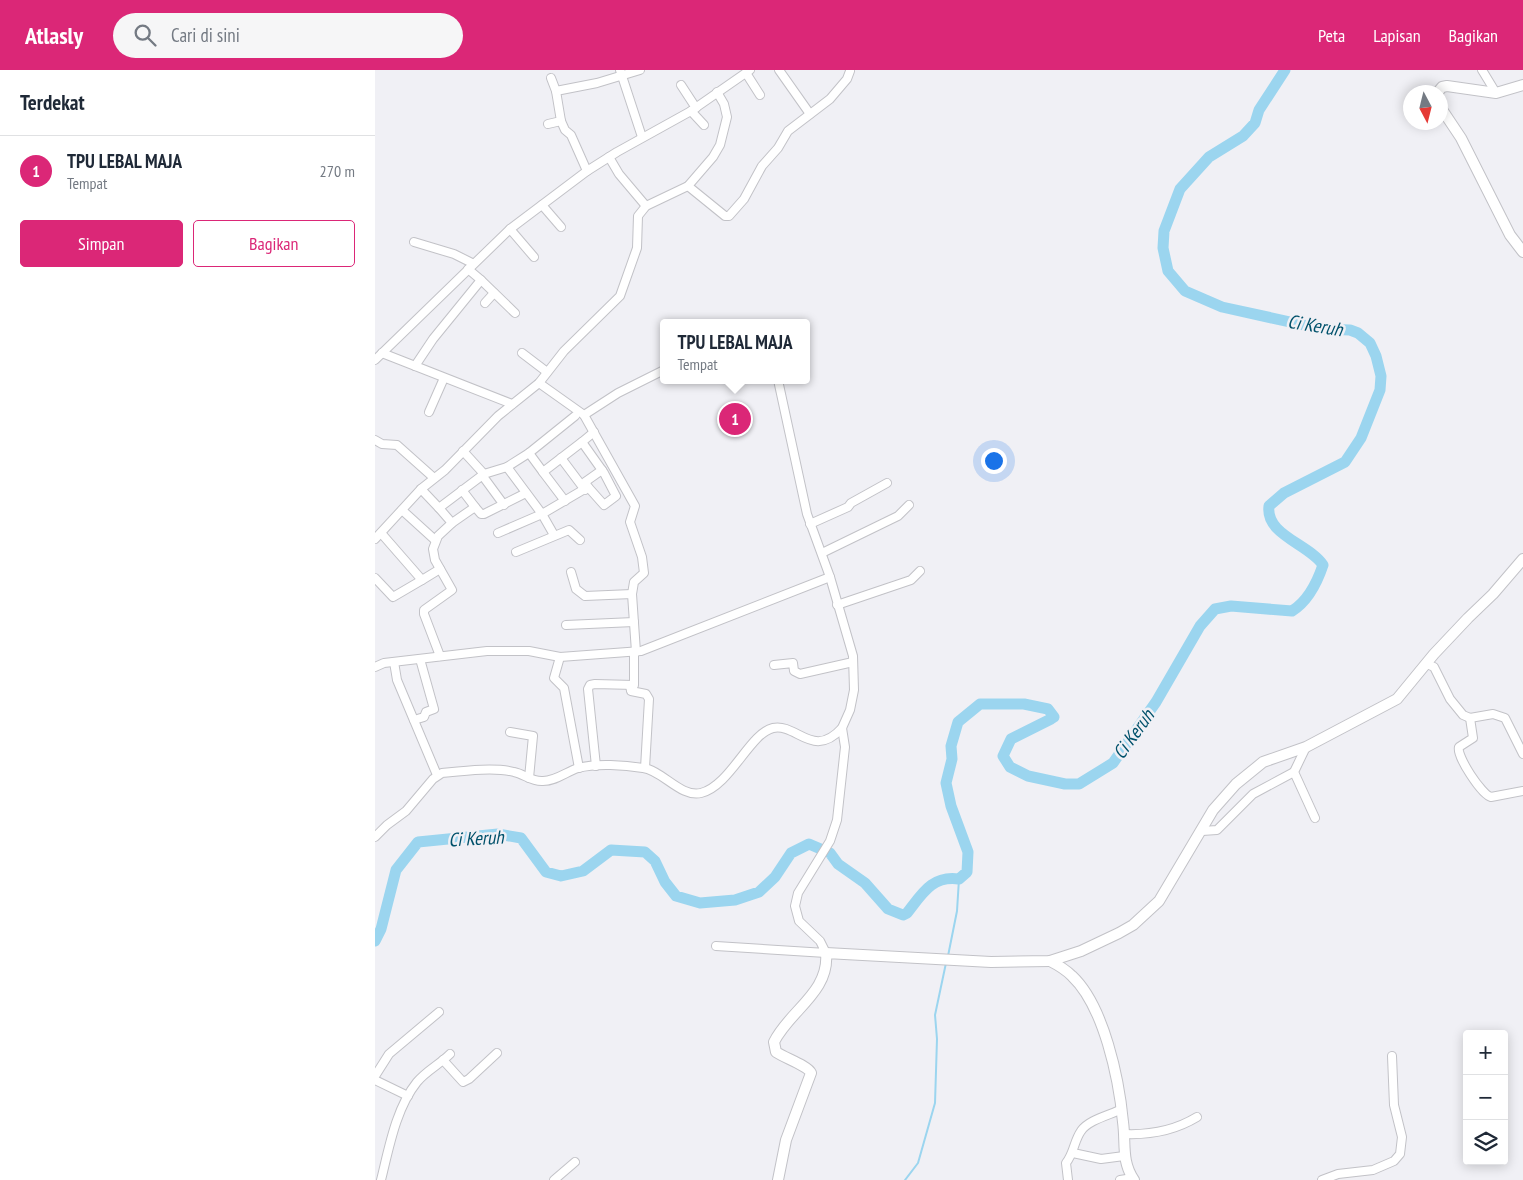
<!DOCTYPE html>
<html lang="id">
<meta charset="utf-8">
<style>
:root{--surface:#fff;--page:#f6f6f7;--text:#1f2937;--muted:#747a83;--line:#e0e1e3;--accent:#db2777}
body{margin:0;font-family:"PT Sans Narrow",sans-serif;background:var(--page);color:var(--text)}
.controls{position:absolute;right:15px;bottom:15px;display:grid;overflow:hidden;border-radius:5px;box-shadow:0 2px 12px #0003}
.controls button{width:45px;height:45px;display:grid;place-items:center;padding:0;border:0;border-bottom:1px solid var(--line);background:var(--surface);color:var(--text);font:25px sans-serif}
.compass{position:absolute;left:1028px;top:15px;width:45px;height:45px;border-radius:50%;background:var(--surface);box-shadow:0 2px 12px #0003;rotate:173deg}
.you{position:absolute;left:618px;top:390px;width:18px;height:18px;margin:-12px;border:4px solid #fff;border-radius:50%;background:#1a73e8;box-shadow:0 0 0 8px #1a73e833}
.badge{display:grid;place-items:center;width:32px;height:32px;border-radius:50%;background:var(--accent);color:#fff;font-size:16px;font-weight:700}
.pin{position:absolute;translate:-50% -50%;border:2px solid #fff;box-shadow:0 1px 5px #0006}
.popup{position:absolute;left:285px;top:249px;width:150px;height:65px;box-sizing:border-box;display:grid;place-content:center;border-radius:5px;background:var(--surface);filter:drop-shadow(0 1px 4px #0005);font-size:16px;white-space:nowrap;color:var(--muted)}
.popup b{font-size:19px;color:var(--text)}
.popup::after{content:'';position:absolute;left:50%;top:100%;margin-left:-10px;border:10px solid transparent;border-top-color:var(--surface)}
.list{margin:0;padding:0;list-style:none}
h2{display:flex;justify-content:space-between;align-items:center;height:65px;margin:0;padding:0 20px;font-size:21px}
h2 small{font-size:16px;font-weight:400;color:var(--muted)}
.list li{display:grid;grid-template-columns:32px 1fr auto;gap:15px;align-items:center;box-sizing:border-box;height:70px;padding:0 20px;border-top:1px solid var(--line)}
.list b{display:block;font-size:19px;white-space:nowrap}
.list p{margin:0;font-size:16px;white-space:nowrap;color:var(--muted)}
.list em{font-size:16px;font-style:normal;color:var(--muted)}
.actions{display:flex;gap:10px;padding:15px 20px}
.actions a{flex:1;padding:11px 0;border:1px solid var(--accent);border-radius:5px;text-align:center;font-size:18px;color:var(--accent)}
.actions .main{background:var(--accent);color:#fff}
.icon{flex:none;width:28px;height:28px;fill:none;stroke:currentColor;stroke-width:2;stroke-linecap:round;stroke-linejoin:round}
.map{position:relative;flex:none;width:1148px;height:1110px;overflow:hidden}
header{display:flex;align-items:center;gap:30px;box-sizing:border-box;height:70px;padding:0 25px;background:var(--accent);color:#fff}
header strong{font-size:24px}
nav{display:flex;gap:28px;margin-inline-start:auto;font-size:18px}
.search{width:350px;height:45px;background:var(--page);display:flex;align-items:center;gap:12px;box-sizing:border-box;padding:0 18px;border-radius:28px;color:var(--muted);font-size:19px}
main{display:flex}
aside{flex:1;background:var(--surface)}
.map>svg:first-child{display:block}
</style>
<header>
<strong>Atlasly</strong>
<div class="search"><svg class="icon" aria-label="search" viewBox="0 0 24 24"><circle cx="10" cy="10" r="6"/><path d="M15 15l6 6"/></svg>Cari di sini</div>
<nav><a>Peta</a><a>Lapisan</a><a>Bagikan</a></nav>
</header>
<main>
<aside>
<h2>Terdekat<small></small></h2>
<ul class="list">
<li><span class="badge">1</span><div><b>TPU LEBAL MAJA</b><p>Tempat</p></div><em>270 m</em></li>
</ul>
<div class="actions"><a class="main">Simpan</a><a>Bagikan</a></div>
</aside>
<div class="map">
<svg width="1148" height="1110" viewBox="0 0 1148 1110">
<rect width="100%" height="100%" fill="#f0f0f5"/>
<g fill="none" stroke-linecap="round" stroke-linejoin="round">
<g stroke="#9bd5ef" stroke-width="2">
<path d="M573 886 582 841 584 809"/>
<path d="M530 1110 543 1093 560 1033 562 969 560 945 571 893"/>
</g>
<path stroke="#9bd5ef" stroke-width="11" d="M0 871 6 859 21 800 43 772 123 764 146 768 171 802 186 806 208 801 236 780 270 782 280 791 290 812 301 826 325 833 360 830 384 822 400 807 416 783 434 774 455 783 463 794 490 813 513 839 528 845 532 843C547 824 557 805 584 809L592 802 593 782 576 736 571 713 577 689 576 676 583 652 605 634H649L673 639 679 647 676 649 636 669 628 686 635 697 653 706 690 714H704L738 693 781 632 825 556 840 539 856 536 917 541C933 531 942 513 948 495 934 474 890 465 894 436L909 423 970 392 986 368 1005 320 1006 306 1001 286 995 273 983 263 975 260 947 259 847 237 810 221 793 201 788 178 789 161 805 119 834 87 868 66 880 53 884 40 910 0"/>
<g stroke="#c2c2c7" stroke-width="10">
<g id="minor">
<path d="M245 0 267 67"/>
<path d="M404 0 435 44"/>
<path d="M1107 0 1121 23"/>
<path d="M371 3 385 25"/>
<path d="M176 8 181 21 186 51 190 60 196 65 212 101"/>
<path d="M306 15 321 38"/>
<path d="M181 21 222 13 265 0"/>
<path d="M316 41 329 55"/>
<path d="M173 54 186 51"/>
<path d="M234 87 244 104 271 136"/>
<path d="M313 116 350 146H354L369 129 387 96 403 78 413 61 455 29 472 9 475 1"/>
<path d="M167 135 186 157"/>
<path d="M135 159 159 187"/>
<path d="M39 172 79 184 97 193"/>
<path d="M106 210 140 243"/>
<path d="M110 233 119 223"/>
<path d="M7 283 137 334"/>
<path d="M147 283 172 302"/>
<path d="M0 290 135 159 212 101 242 82 316 41 375 0"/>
<path d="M40 296 58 269 106 210 93 199"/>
<path d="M164 313 209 345 243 323 289 300"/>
<path d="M54 342 69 308"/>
<path d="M209 345 260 436 255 452 267 487 269 503 259 512 257 524"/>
<path d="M0 370 7 374 22 375 59 408"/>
<path d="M88 381 109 404"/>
<path d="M154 383 168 402 207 372"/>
<path d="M186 388 210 420"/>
<path d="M168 402 190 431"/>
<path d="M107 405 129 435"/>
<path d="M213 417 229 435 241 426 229 403 207 372 219 362"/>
<path d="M46 419 64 438"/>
<path d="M87 420 100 437"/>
<path d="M27 440 60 470"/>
<path d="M77 453 100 437 106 444H109L151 423"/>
<path d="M435 454 473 437 476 433 512 413"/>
<path d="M6 463 47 510 65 499"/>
<path d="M123 463 167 444 132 397"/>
<path d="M179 465 167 444 213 417 210 412 227 400"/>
<path d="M0 469 46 419 70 400 123 346 164 313 189 281 245 226 262 178 263 146 271 136 313 116 338 87 345 75 352 47 349 34 342 22"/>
<path d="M141 482 194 460 205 470"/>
<path d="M447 483 523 446 534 435"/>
<path d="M196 502 201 519 210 526 257 524 261 582"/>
<path d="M0 508 18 527 47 510"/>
<path d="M462 535 536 510 545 501"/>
<path d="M191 555 259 552"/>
<path d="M65 586 49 544V540L77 520 60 490 58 479 63 466 77 453 64 438 109 404 132 397 154 383 200 346"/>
<path d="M185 587 179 608 189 618 204 698"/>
<path d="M19 592 22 610 62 705"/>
<path d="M1052 594 1059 597 1075 629 1088 645 1095 648 1118 644 1130 648 1148 684"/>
<path d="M399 595 418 593 419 601 425 604 478 592"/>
<path d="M0 597 9 593 112 581H154L185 587 266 581 455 507"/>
<path d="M255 615 256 621 271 624 274 629 270 698"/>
<path d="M1095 648 1098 668 1084 677C1081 686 1107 725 1116 727L1148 721"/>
<path d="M39 650 49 647 51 642 59 639 45 589"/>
<path d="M135 662 158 666 154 708"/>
<path d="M931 677 919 702 940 748"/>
<path d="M221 696 213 619 215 615 220 614 259 615V583"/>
<path d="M827 761 842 760 878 724 919 702"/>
<path d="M0 767 12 755 31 741 58 709 67 703C87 701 120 697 139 702 149 704 157 712 168 711 181 711 191 702 203 698 221 693 250 695 268 698 287 700 306 728 326 723 355 716 375 663 398 658 422 653 438 690 467 658"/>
<path d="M341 876 451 883 445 871 424 851 420 836 423 823 455 771 462 750 470 677 467 658 475 640 479 620 478 586 455 507 432 444 403 310"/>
<path d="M68 990 88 1012 94 1009 122 983"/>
<path d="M0 1006 14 984 64 942"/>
<path d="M0 1010 33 1026"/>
<path d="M750 1064C776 1065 799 1061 822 1047"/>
<path d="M698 1083 726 1089 749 1086"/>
<path d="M6 1110C14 1078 21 1038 42 1012 51 1001 65 994 75 984"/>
<path d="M179 1110 200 1092"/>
<path d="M693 1110 691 1093C699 1083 699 1071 706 1061 713 1050 735 1045 747 1039"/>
<path d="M745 1110 758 1108"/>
<path d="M947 1110 963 1104 998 1100 1019 1091 1025 1084 1027 1067 1019 1035 1017 986"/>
</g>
</g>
<g stroke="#c2c2c7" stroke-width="12">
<g id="tertiary">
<path d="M1063 22 1067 17 1072 16 1121 23 1148 15"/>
<path d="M1066 38 1086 68 1135 165 1148 182"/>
<path d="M675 891C683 895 691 900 697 906 729 936 744 1009 748 1052 751 1073 746 1091 759 1110"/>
<path d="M403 1110 411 1070 436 1003C433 996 410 988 401 982L399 972C414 941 455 922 451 883L616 892 675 891 706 881 744 863 758 855 784 831 838 740 861 714 888 692 931 677 1022 629 1059 584 1093 548 1118 524 1148 489"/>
</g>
</g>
<use href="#minor" stroke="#fff" stroke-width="8"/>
<use href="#tertiary" stroke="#fff" stroke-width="10"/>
</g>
<g text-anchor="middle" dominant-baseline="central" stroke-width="5" stroke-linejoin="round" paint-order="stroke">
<g font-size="19" font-style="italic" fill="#00516b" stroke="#f0f0f5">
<text transform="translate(940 255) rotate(9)">Ci Keruh</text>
<text transform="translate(758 664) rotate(-54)">Ci Keruh</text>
<text transform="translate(101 768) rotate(-3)">Ci Keruh</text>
</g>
</g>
</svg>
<div class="controls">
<button>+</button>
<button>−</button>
<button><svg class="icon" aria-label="layers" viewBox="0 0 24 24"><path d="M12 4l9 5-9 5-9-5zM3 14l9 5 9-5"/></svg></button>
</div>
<svg class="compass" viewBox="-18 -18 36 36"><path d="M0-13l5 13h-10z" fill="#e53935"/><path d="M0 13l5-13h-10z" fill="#747a83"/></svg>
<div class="you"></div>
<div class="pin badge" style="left:360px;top:349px">1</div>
<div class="popup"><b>TPU LEBAL MAJA</b>Tempat</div>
</div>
</main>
